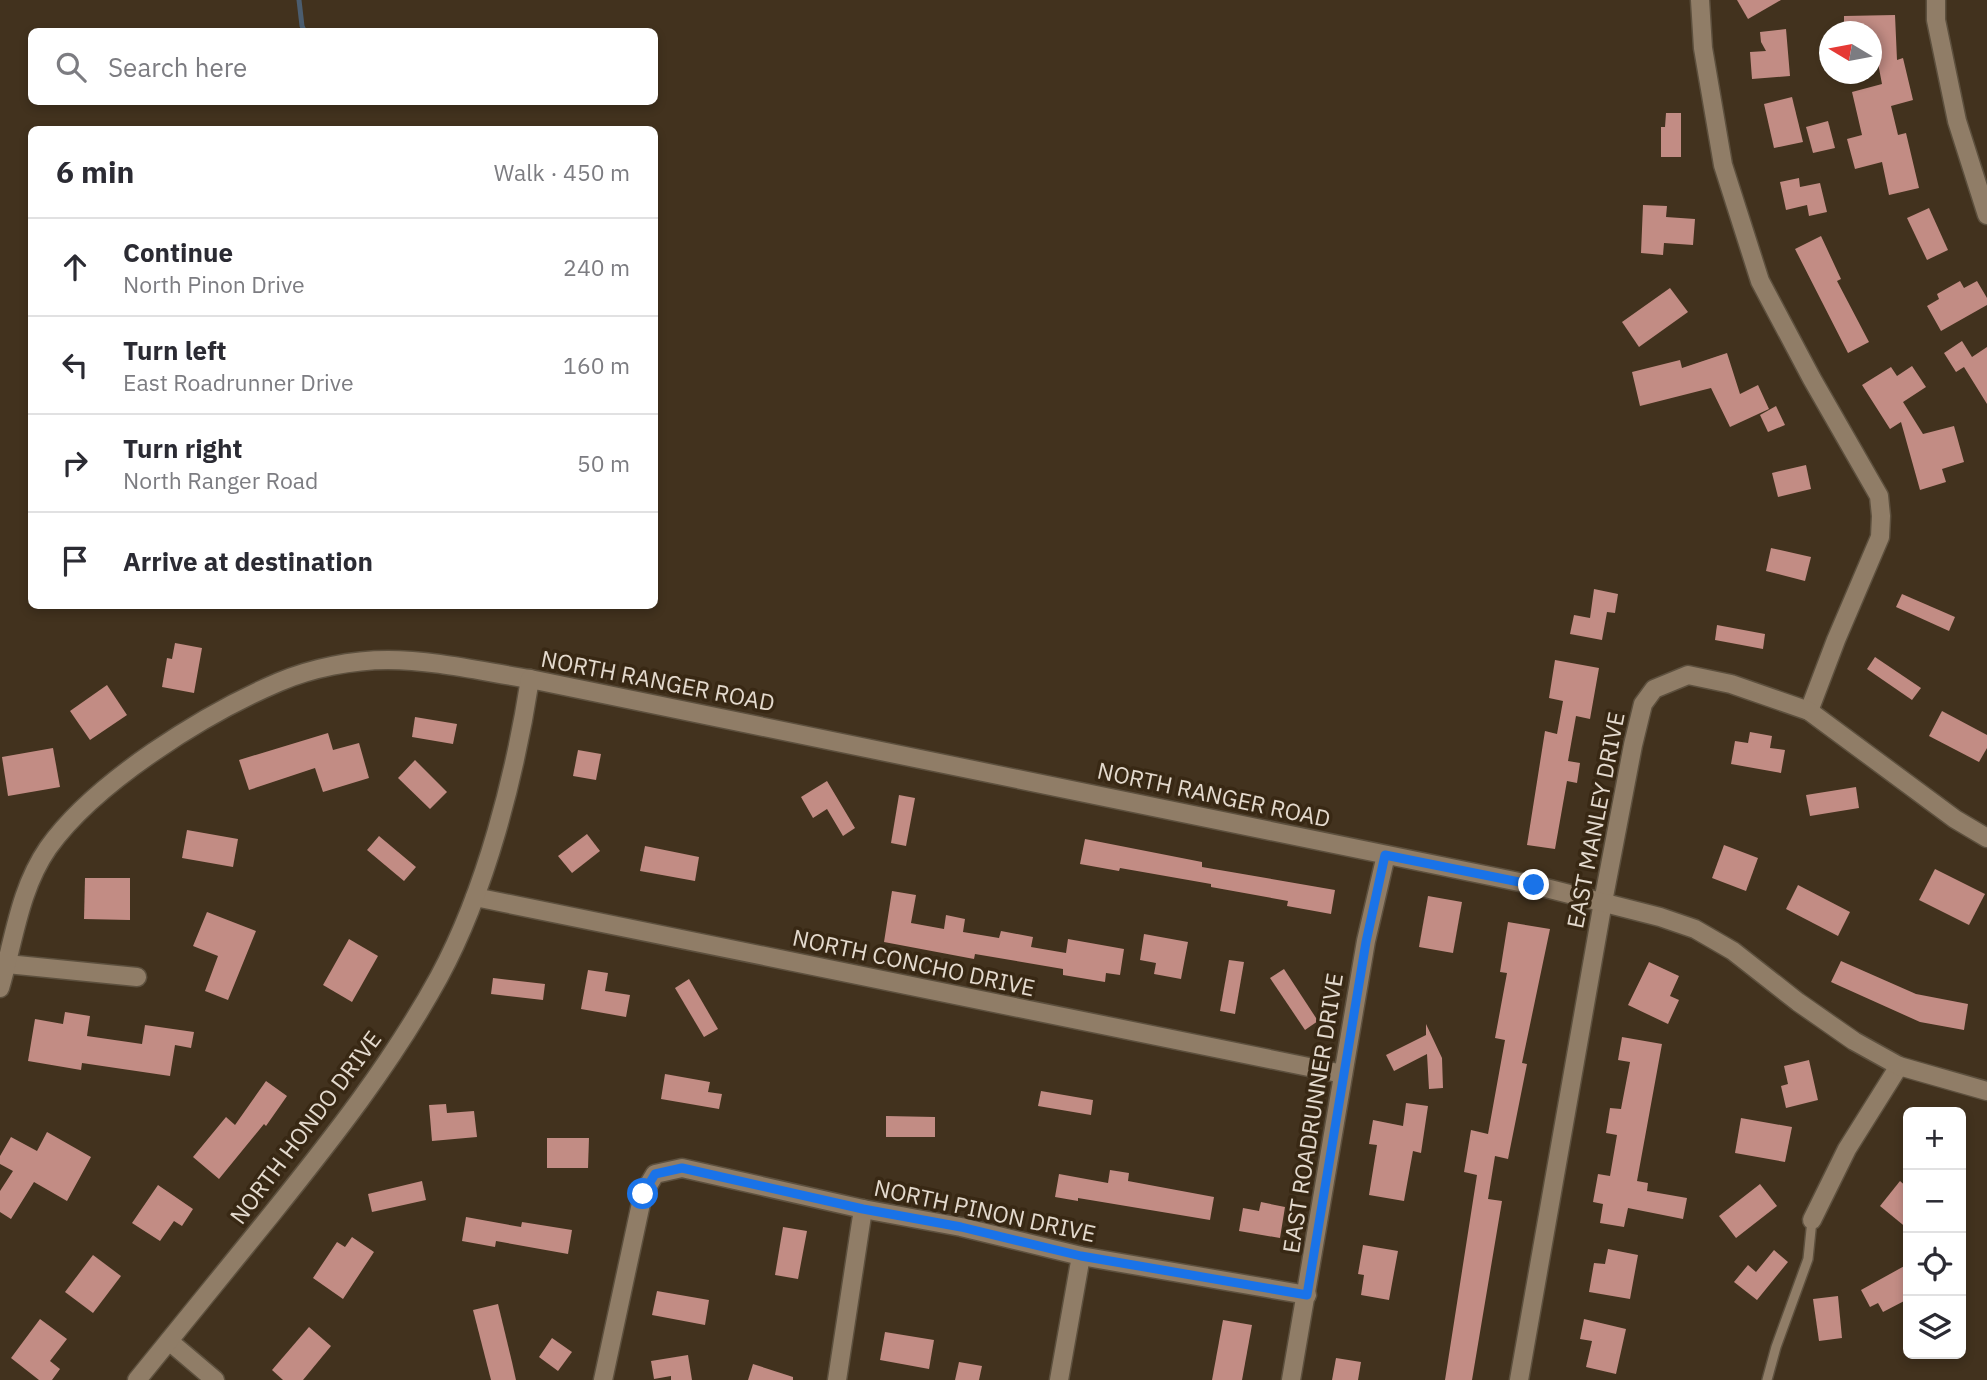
<!DOCTYPE html>
<meta charset="utf-8">
<style>
:root{--surface:#fff;--page:#f7f7f7;--text:#2b2b33;--muted:#7c7c81;--line:#e1e1e2}
body{margin:0;font-family:"IBM Plex Sans",sans-serif;background:var(--page);color:var(--text)}
.controls{position:absolute;right:21px;bottom:21px;display:grid;overflow:hidden;border-radius:10px;box-shadow:0 4px 10px #0003}
.controls button{width:63px;height:63px;display:grid;place-items:center;padding:0;border:0;border-bottom:2px solid var(--line);background:var(--surface);color:var(--text);font:35px sans-serif}
.compass{position:absolute;left:1819px;top:21px;width:63px;height:63px;border-radius:50%;background:var(--surface);box-shadow:0 4px 10px #0003;rotate:280deg}
.stop{position:absolute;width:21px;height:21px;margin:-16px;border:5px solid #1a73e8;border-radius:50%;background:#fff}
.stop.end{background:#1a73e8;border-color:#fff;box-shadow:0 2px 7px #0008}
.list{margin:0;padding:0;list-style:none}
h2{display:flex;justify-content:space-between;align-items:center;height:91px;margin:0;padding:0 28px;font-size:30px}
h2 small{font-size:23px;font-weight:400;color:var(--muted)}
.list li{display:grid;grid-template-columns:46px 1fr auto;gap:21px;align-items:center;box-sizing:border-box;height:98px;padding:0 28px;border-top:2px solid var(--line)}
.list b{display:block;font-size:26px;white-space:nowrap}
.list p{margin:0;font-size:23px;white-space:nowrap;color:var(--muted)}
.list em{font-size:23px;font-style:normal;color:var(--muted)}
.icon{flex:none;width:38px;height:38px;fill:none;stroke:currentColor;stroke-width:2;stroke-linecap:round;stroke-linejoin:round}
.map{position:relative;flex:none;width:1987px;height:1380px;overflow:hidden}
.search{position:absolute;background:var(--surface);box-shadow:0 4px 10px #0003;left:28px;top:28px;width:630px;height:77px;display:flex;align-items:center;gap:18px;box-sizing:border-box;padding:0 24px;border-radius:10px;color:var(--muted);font-size:26px}
.panel{position:absolute;background:var(--surface);box-shadow:0 4px 10px #0003;left:28px;top:126px;width:630px;height:483px;border-radius:10px}
.map>svg:first-child{display:block}
</style>
<div class="map">
<svg width="1987" height="1380" viewBox="0 0 1987 1380">
<rect width="100%" height="100%" fill="#42321e"/>
<g fill="none" stroke-linecap="round" stroke-linejoin="round">
<path stroke="#4b5d6f" stroke-width="5" d="M299 0 302 26 305 32"/>
</g>
<g fill="#c28c84">
<path d="M1737 0H1781L1748 19Z"/>
<path d="M1895 15 1897 60 1903 58 1913 100 1891 106 1898 135 1906 133 1919 188 1889 195 1882 162 1855 169 1847 139 1862 135 1852 92 1882 84 1872 32H1844V16Z"/>
<path d="M1786 29 1790 76 1752 79 1750 52 1766 51 1761 42 1760 32Z"/>
<path d="M1792 97 1803 142 1774 148 1764 104Z"/>
<path d="M1666 113H1681V157H1661V127H1665Z"/>
<path d="M1828 121 1835 148 1813 153 1806 127Z"/>
<path d="M1799 178 1800 187 1820 183 1827 212 1809 216 1807 205 1786 210 1780 182Z"/>
<path d="M1643 205 1667 206 1666 217 1695 219 1693 245 1664 243 1663 255 1641 253Z"/>
<path d="M1929 208 1948 250 1927 260 1907 218Z"/>
<path d="M1821 236 1841 279 1837 281 1869 342 1848 353 1795 249Z"/>
<path d="M1960 281 1964 288 1977 281 1987 298V305L1941 331 1927 306 1939 299 1937 294Z"/>
<path d="M1670 288 1688 312 1639 347 1622 322Z"/>
<path d="M1962 341 1972 357 1987 347V404L1964 367 1956 372 1944 353Z"/>
<path d="M1727 353 1740 394 1758 385 1769 409 1730 427 1711 388 1640 406 1632 372 1680 360 1682 368Z"/>
<path d="M1912 366 1926 387 1903 402 1923 434 1954 426 1964 462 1942 469 1946 482 1920 490 1901 422 1890 429 1862 385 1891 367 1897 376Z"/>
<path d="M1776 406 1785 425 1768 432 1760 415Z"/>
<path d="M1806 465 1811 489 1778 497 1772 473Z"/>
<path d="M1771 548 1811 557 1805 581 1766 571Z"/>
<path d="M1594 589 1618 594 1615 613 1607 612 1602 640 1570 634 1574 615 1590 618Z"/>
<path d="M1902 594 1955 617 1949 631 1896 607Z"/>
<path d="M1717 625 1765 634 1763 649 1715 640Z"/>
<path d="M175 643 202 648 194 693 162 687 167 658 172 659Z"/>
<path d="M1875 657 1921 688 1912 700 1867 669Z"/>
<path d="M1555 660 1599 668 1590 719 1576 716 1568 761 1580 763 1577 783 1567 781 1555 849 1527 845 1545 731 1557 734 1563 701 1549 698Z"/>
<path d="M107 685 127 715 90 740 70 711Z"/>
<path d="M1942 711 1987 735V748L1979 762 1929 736Z"/>
<path d="M415 717 457 724 453 744 412 737Z"/>
<path d="M1750 732 1772 736 1770 748 1785 750 1781 773 1731 764 1735 741 1748 743Z"/>
<path d="M328 733 333 750 359 743 369 778 323 792 315 768 249 790 239 760Z"/>
<path d="M53 748 60 787 8 796 2 757Z"/>
<path d="M578 750 601 754 596 780 573 776Z"/>
<path d="M415 760 447 792 430 809 398 778Z"/>
<path d="M827 781 855 828 843 836 827 809 813 818 801 797Z"/>
<path d="M1856 787 1859 808 1810 816 1806 795Z"/>
<path d="M899 795 915 798 906 846 891 843Z"/>
<path d="M187 830 238 839 233 867 182 858Z"/>
<path d="M587 834 600 851 572 873 558 856Z"/>
<path d="M379 836 416 867 404 881 367 850Z"/>
<path d="M1085 839 1202 862V867L1335 890 1331 914 1287 906 1288 901 1211 887V884L1120 868 1119 871 1080 864Z"/>
<path d="M1724 845 1758 858 1746 891 1712 878Z"/>
<path d="M645 846 699 857 695 881 640 871Z"/>
<path d="M1935 869 1985 894 1969 925 1919 900Z"/>
<path d="M85 878H130V920L84 919Z"/>
<path d="M1798 885 1850 912 1838 936 1786 909Z"/>
<path d="M892 891 916 895 911 923 944 929 946 915 965 919 963 932 999 938 1001 931 1033 937 1031 947 1066 953 1068 939 1124 949 1120 975 1106 973 1105 982 1063 975V969L975 954 974 959 884 942Z"/>
<path d="M1428 896 1462 902 1453 953 1419 947Z"/>
<path d="M207 912 256 931 228 1000 205 991 218 956 193 946Z"/>
<path d="M1508 922 1550 929 1522 1063 1527 1064 1508 1159 1495 1156 1488 1199 1502 1201 1472 1380H1445L1477 1175 1464 1172 1471 1130 1488 1134 1505 1040 1495 1038 1507 973 1500 972Z"/>
<path d="M1144 934 1188 942 1181 979 1154 974 1156 963 1140 960Z"/>
<path d="M349 939 378 956 352 1002 323 985Z"/>
<path d="M1229 960 1244 962 1235 1014 1220 1011Z"/>
<path d="M1841 961 1916 994 1968 1004 1964 1030 1920 1022 1831 982Z"/>
<path d="M1649 962 1679 976 1670 996 1679 1000 1668 1024 1628 1005Z"/>
<path d="M1284 969 1318 1021 1305 1030 1270 978Z"/>
<path d="M588 970 608 973 605 991 630 995 626 1017 581 1009Z"/>
<path d="M493 978 545 984 543 1000 491 994Z"/>
<path d="M689 979 718 1029 704 1037 675 988Z"/>
<path d="M65 1012 90 1016 87 1036 142 1044 145 1025 194 1032 191 1048 175 1045 170 1076 82 1063 81 1070 28 1061 35 1019 63 1024Z"/>
<path d="M1426 1024 1442 1058 1443 1088 1429 1089 1427 1054 1394 1071 1386 1055 1426 1035Z"/>
<path d="M1622 1037 1662 1044 1637 1181 1648 1183 1647 1191 1687 1198 1683 1219 1628 1208 1624 1227 1600 1223 1603 1204 1593 1202 1598 1174 1610 1176 1617 1135 1606 1133 1610 1108 1621 1109 1630 1062 1618 1060Z"/>
<path d="M1809 1060 1818 1100 1786 1108 1781 1086 1788 1084 1784 1066Z"/>
<path d="M665 1074 710 1082 708 1092 722 1094 719 1109 661 1099Z"/>
<path d="M266 1081 287 1096 266 1126 264 1124 219 1179 193 1157 226 1117 235 1125Z"/>
<path d="M1041 1091 1093 1100 1091 1115 1038 1106Z"/>
<path d="M1406 1103 1428 1106 1421 1153 1413 1151 1404 1201 1369 1195 1377 1145 1369 1144 1373 1120 1403 1126Z"/>
<path d="M446 1104 447 1113 474 1111 477 1137 432 1141 429 1105Z"/>
<path d="M886 1116 935 1117V1137H886Z"/>
<path d="M1741 1118 1792 1127 1785 1162 1735 1153Z"/>
<path d="M47 1132 91 1157 67 1201 34 1182 11 1219 0 1212V1191L13 1171 0 1164V1156L11 1137 37 1151Z"/>
<path d="M547 1138H589L588 1168H547Z"/>
<path d="M1110 1170 1129 1173 1128 1181 1214 1197 1210 1220 1078 1198V1201L1055 1197 1059 1174 1108 1183Z"/>
<path d="M422 1181 426 1200 372 1212 368 1194Z"/>
<path d="M1900 1181 1908 1188V1229L1880 1206Z"/>
<path d="M1760 1184 1777 1206 1736 1238 1719 1216Z"/>
<path d="M158 1185 193 1209 182 1226 174 1221 160 1241 132 1223Z"/>
<path d="M1261 1202 1285 1207 1280 1238 1239 1231 1243 1208 1259 1211Z"/>
<path d="M466 1217 521 1227 522 1222 572 1230 568 1254 496 1241 495 1247 462 1241Z"/>
<path d="M783 1227 807 1231 798 1279 775 1275Z"/>
<path d="M352 1237 374 1252 343 1299 313 1278 337 1242 345 1247Z"/>
<path d="M1363 1245 1398 1251 1389 1300 1361 1295 1364 1275 1358 1274Z"/>
<path d="M1608 1249 1638 1255 1630 1299 1589 1292 1594 1263 1605 1264Z"/>
<path d="M1774 1250 1788 1262 1757 1300 1734 1282 1748 1265 1756 1272Z"/>
<path d="M93 1255 121 1276 93 1313 65 1292Z"/>
<path d="M1908 1264V1299L1883 1312 1878 1303 1870 1307 1861 1290Z"/>
<path d="M657 1291 709 1300 705 1325 652 1315Z"/>
<path d="M1838 1296 1842 1338 1819 1341 1813 1299Z"/>
<path d="M498 1304 512 1362 516 1380H491L473 1310Z"/>
<path d="M40 1319 67 1339 50 1361 60 1369 52 1380H39L11 1358Z"/>
<path d="M1584 1319 1626 1329 1616 1374 1586 1367 1592 1341 1580 1339Z"/>
<path d="M1223 1320 1252 1325 1242 1380H1212Z"/>
<path d="M309 1327 331 1346 303 1380H283L272 1370Z"/>
<path d="M885 1332 934 1340 929 1369 880 1360Z"/>
<path d="M552 1338 572 1352 558 1371 539 1357Z"/>
<path d="M688 1355 692 1380H671V1376L654 1379 651 1361Z"/>
<path d="M1336 1358 1361 1362 1358 1380H1332Z"/>
<path d="M959 1362 982 1366 979 1380H955Z"/>
<path d="M753 1364 793 1377V1380H748Z"/>
</g>
<g fill="none" stroke-linecap="round" stroke-linejoin="round">
<g stroke="#5d503e" stroke-width="12">
<path id="service" d="M1767 1380 1776 1347 1808 1259 1812 1220"/>
</g>
<g stroke="#5d503e" stroke-width="21">
<g id="minor">
<path d="M1700 0 1703 48 1723 165 1760 281 1812 379 1879 496 1881 516 1880 537 1836 640 1809 711"/>
<path d="M1936 0V20L1957 121 1987 215"/>
<path d="M475 897 1343 1074"/>
<path d="M7 964 137 977"/>
<path d="M0 988C14 941 19 890 48 848 95 782 204 714 279 682 312 668 352 660 388 660 435 660 484 672 530 679"/>
<path d="M1812 1220 1847 1149 1899 1066"/>
<path d="M169 1341 215 1380"/>
<path d="M603 1380 643 1194 655 1174 682 1168 863 1209 961 1227 1081 1256 1307 1295"/>
<path d="M837 1380 863 1209"/>
<path d="M1059 1380 1081 1256"/>
<path d="M1291 1380 1366 941 1386 855"/>
<path d="M1519 1380 1603 902 1633 745 1643 704 1654 689 1688 675 1731 684 1809 711 1955 819 1987 838"/>
</g>
</g>
<g stroke="#5d503e" stroke-width="21">
<path id="tertiary" d="M137 1380C182 1325 226 1270 271 1215 332 1139 392 1063 439 977 486 890 515 776 530 679L1534 885 1660 917 1695 929 1733 951 1798 1002 1854 1041 1899 1066 1987 1091"/>
</g>
<use href="#service" stroke="#907d67" stroke-width="9"/>
<use href="#minor" stroke="#907d67" stroke-width="18"/>
<use href="#tertiary" stroke="#907d67" stroke-width="18"/>
</g>
<g fill="none" stroke-linecap="round" stroke-linejoin="round">
<path stroke="#1a73e8" stroke-width="9" d="M643 1194 655 1174 682 1168 863 1209 961 1227 1081 1256 1307 1295 1366 942 1385 855 1534 885"/>
</g>
<g text-anchor="middle" dominant-baseline="central" stroke-width="7" stroke-linejoin="round" paint-order="stroke">
<g font-size="23" fill="#e4dace" stroke="#382814">
<text transform="translate(658 680) rotate(11)">NORTH RANGER ROAD</text>
<text transform="translate(1214 794) rotate(12)">NORTH RANGER ROAD</text>
<text transform="translate(1595 820) rotate(-79)">EAST MANLEY DRIVE</text>
<text transform="translate(914 962) rotate(12)">NORTH CONCHO DRIVE</text>
<text transform="translate(1312 1113) rotate(-81)">EAST ROADRUNNER DRIVE</text>
<text transform="translate(305 1127) rotate(-53)">NORTH HONDO DRIVE</text>
<text transform="translate(985 1210) rotate(12)">NORTH PINON DRIVE</text>
</g>
</g>
</svg>
<div class="controls">
<button>+</button>
<button>−</button>
<button><svg class="icon" aria-label="locate" viewBox="0 0 24 24"><circle cx="12" cy="12" r="6"/><path d="M12 2v4M12 18v4M2 12h4M18 12h4"/></svg></button>
<button><svg class="icon" aria-label="layers" viewBox="0 0 24 24"><path d="M12 4l9 5-9 5-9-5zM3 14l9 5 9-5"/></svg></button>
</div>
<svg class="compass" viewBox="-18 -18 36 36"><path d="M0-13l5 13h-10z" fill="#e53935"/><path d="M0 13l5-13h-10z" fill="#7c7c81"/></svg>
<div class="stop" style="left:643px;top:1194px"></div>
<div class="stop end" style="left:1534px;top:885px"></div>
<div class="search"><svg class="icon" aria-label="search" viewBox="0 0 24 24"><circle cx="10" cy="10" r="6"/><path d="M15 15l6 6"/></svg>Search here</div>
<section class="panel">
<h2>6 min<small>Walk · 450 m</small></h2>
<ul class="list">
<li><svg class="icon" aria-label="ahead" viewBox="0 0 24 24"><path d="M12 20V5M6 11l6-6 6 6"/></svg><div><b>Continue</b><p>North Pinon Drive</p></div><em>240 m</em></li>
<li><svg class="icon" aria-label="left" viewBox="0 0 24 24"><path d="M17 20v-9H6M10 6l-5 5 5 5"/></svg><div><b>Turn left</b><p>East Roadrunner Drive</p></div><em>160 m</em></li>
<li><svg class="icon" aria-label="right" viewBox="0 0 24 24"><path d="M7 20v-9h11M14 6l5 5-5 5"/></svg><div><b>Turn right</b><p>North Ranger Road</p></div><em>50 m</em></li>
<li><svg class="icon" aria-label="arrive" viewBox="0 0 24 24"><path d="M6 21V4h12l-3 4 3 4H6"/></svg><div><b>Arrive at destination</b></div></li>
</ul>
</section>
</div>
